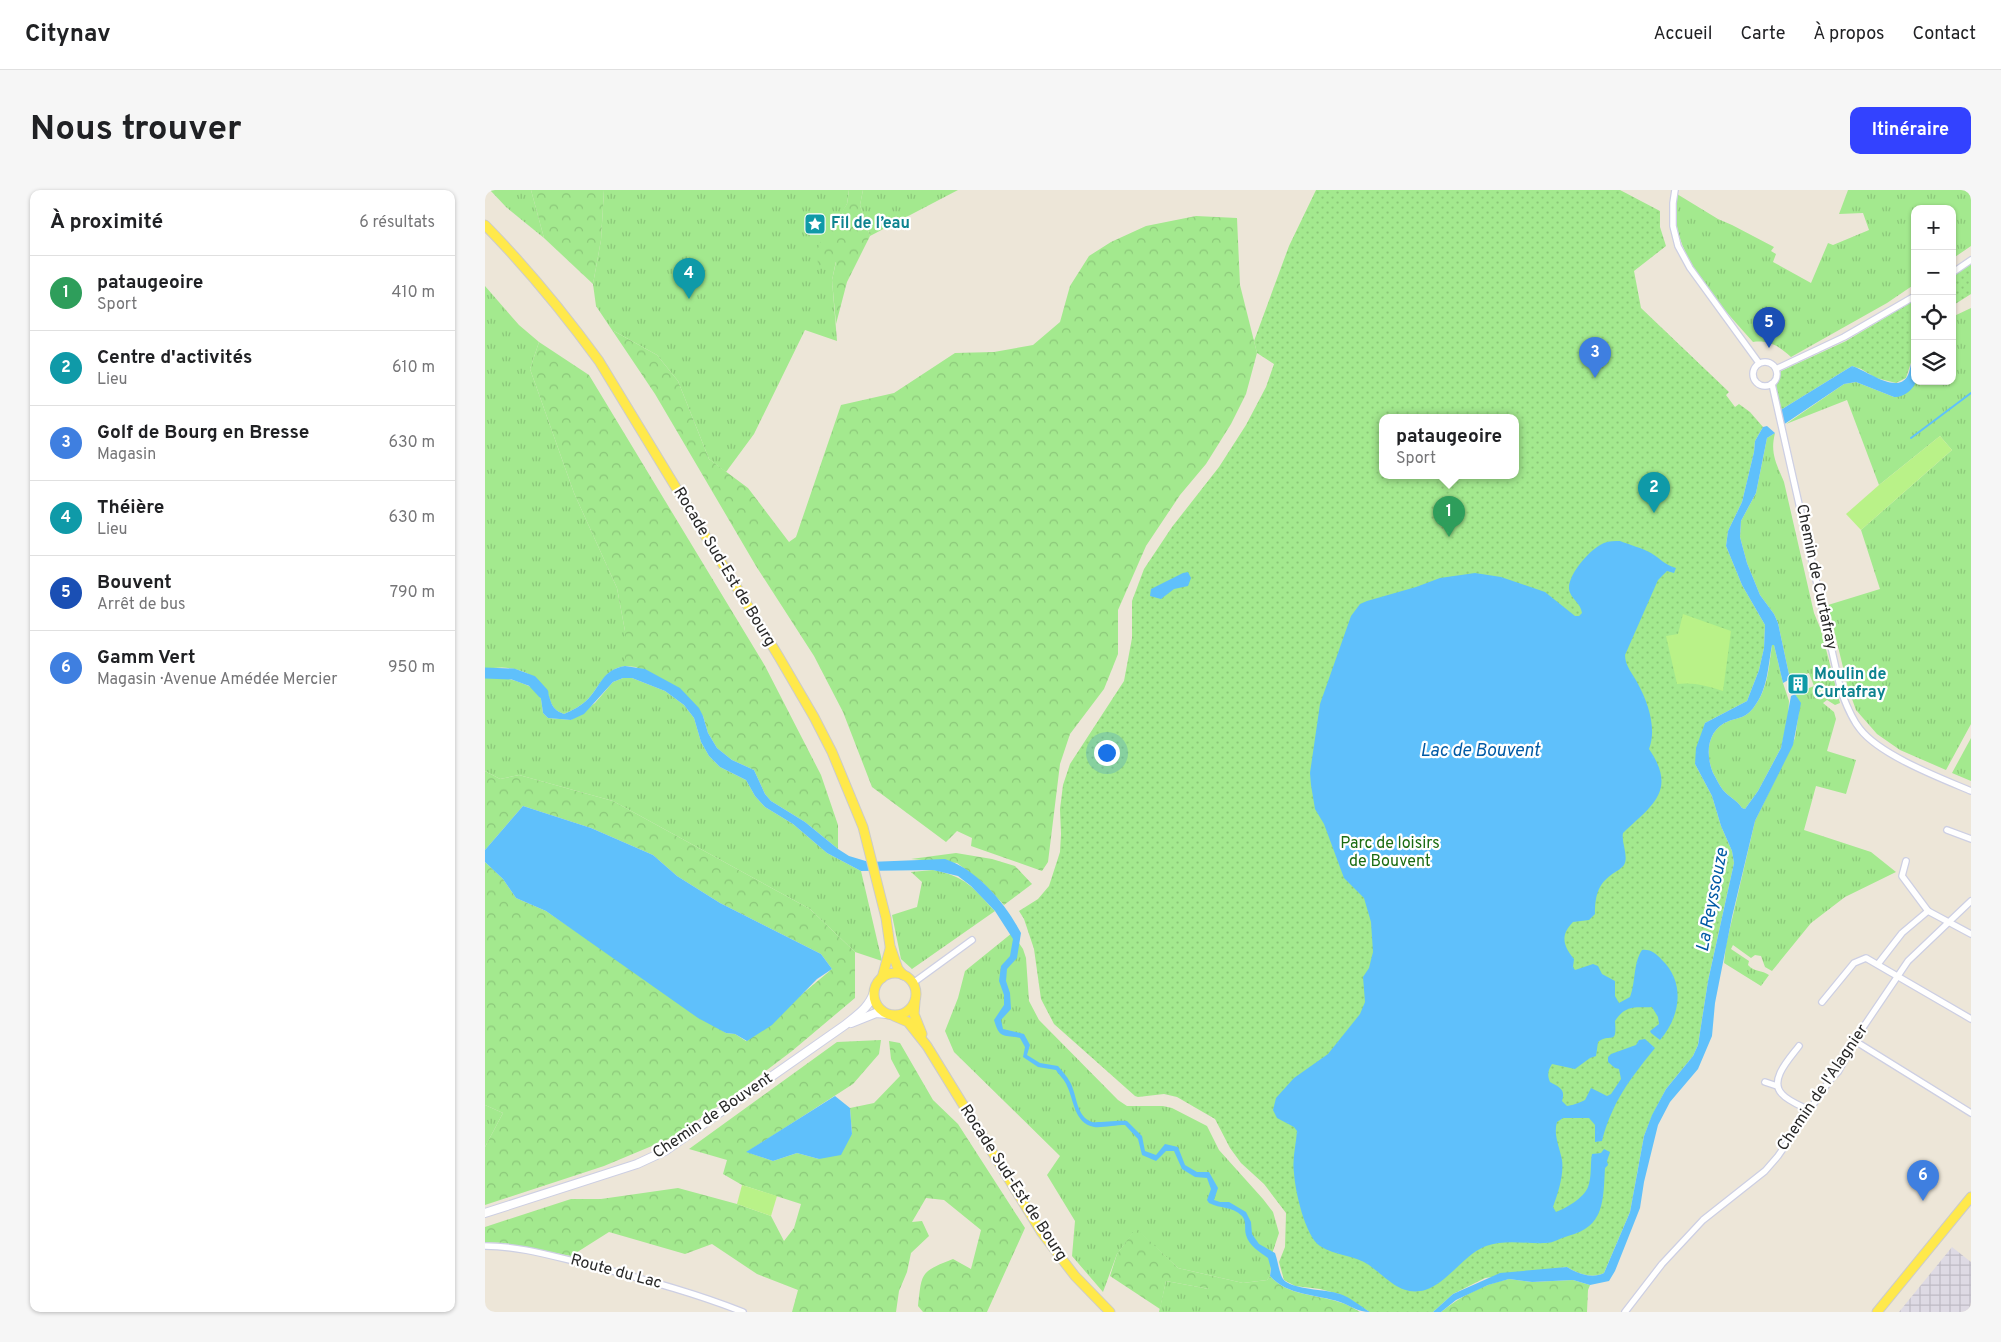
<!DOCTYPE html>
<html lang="fr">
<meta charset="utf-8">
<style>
:root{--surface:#fff;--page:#f6f6f6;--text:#202124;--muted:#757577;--line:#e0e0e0;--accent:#3342ff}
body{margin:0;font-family:Overpass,sans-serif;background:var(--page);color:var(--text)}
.controls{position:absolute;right:15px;top:15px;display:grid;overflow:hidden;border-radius:10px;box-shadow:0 1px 4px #0004}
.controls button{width:45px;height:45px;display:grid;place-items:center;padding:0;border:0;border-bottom:1px solid var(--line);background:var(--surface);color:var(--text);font:25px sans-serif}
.you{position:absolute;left:621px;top:562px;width:18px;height:18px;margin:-12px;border:4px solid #fff;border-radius:50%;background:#1a73e8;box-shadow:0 0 0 8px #1a73e833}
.badge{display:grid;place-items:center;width:32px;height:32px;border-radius:50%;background:var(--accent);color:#fff;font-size:16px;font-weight:700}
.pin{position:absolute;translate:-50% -41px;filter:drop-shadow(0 1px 2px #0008)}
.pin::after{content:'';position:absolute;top:26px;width:18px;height:15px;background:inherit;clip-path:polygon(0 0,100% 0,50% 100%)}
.popup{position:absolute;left:894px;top:224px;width:140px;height:65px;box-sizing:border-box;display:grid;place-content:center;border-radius:10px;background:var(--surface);filter:drop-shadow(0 1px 4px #0005);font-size:16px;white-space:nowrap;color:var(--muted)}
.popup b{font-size:19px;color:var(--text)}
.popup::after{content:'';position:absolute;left:50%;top:100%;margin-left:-10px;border:10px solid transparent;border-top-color:var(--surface)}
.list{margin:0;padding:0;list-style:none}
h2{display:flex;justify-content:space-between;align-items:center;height:65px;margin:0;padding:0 20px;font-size:21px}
h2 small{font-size:16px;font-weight:400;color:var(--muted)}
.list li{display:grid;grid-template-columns:32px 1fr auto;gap:15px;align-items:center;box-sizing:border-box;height:75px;padding:0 20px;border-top:1px solid var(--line)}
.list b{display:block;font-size:19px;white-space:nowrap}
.list p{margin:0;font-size:16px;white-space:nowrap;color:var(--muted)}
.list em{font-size:16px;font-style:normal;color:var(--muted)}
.icon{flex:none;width:28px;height:28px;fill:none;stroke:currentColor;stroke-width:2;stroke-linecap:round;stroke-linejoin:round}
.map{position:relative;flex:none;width:1486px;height:1122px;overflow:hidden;border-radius:10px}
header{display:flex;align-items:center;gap:30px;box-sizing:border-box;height:70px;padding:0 25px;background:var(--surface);border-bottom:1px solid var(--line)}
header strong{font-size:24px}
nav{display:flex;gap:28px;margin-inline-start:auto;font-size:18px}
.intro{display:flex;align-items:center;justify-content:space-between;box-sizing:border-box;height:120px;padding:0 30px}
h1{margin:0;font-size:35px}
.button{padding:12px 22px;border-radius:10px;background:var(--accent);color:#fff;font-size:18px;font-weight:700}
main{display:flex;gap:30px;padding:0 30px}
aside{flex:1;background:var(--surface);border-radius:10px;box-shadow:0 1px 4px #0004}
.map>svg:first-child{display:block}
</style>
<header>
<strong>Citynav</strong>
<nav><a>Accueil</a><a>Carte</a><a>À propos</a><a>Contact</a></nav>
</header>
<div class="intro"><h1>Nous trouver</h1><a class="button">Itinéraire</a></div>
<main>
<aside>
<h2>À proximité<small>6 résultats</small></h2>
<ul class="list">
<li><span class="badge" style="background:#2e9e5b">1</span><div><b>pataugeoire</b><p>Sport</p></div><em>410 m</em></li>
<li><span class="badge" style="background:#0f9aa8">2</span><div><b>Centre d'activités</b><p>Lieu</p></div><em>610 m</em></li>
<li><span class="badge" style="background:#3f7fe0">3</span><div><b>Golf de Bourg en Bresse</b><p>Magasin</p></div><em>630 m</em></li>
<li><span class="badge" style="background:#0f9aa8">4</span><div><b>Théière</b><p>Lieu</p></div><em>630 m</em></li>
<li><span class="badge" style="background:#1a4fb4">5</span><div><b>Bouvent</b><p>Arrêt de bus</p></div><em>790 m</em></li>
<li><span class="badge" style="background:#3f7fe0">6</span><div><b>Gamm Vert</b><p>Magasin · Avenue Amédée Mercier</p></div><em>950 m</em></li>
</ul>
</aside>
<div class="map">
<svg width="1486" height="1122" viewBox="0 0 1486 1122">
<defs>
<pattern id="industrial-grid" width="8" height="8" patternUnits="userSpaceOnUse" patternTransform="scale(1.25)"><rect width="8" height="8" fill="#dedae4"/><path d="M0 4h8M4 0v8" fill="none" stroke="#bebbc4"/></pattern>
<pattern id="grass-tufts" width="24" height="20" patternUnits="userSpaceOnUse" patternTransform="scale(1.25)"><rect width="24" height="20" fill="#a3e98e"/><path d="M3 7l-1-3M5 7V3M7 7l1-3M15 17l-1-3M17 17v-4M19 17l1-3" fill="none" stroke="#8cc87a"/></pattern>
<pattern id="forest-crowns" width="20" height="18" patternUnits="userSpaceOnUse" patternTransform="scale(1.25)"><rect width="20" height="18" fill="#a3e98e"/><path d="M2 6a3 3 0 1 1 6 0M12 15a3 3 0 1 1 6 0" fill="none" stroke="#8cc87a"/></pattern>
<pattern id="park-dots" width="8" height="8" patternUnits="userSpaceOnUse" patternTransform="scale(1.25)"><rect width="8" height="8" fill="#a3e98e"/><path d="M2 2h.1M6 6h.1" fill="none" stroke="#8cc87a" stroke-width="1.8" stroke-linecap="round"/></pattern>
</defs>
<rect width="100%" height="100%" fill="#ede6d8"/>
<path fill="url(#industrial-grid)" d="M1467 1057 1486 1072V1122H1414Z"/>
<g fill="url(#grass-tufts)">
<path d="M5 0H46L59 48 21 17Z"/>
<path d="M119 0H364L362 14 353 29 351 71 347 90 352 151 320 140 269 244 241 282 224 269 193 191 172 165 127 140 111 116 108 94 116 50Z"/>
<path d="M378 0H473L385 46 375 15Z"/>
<path d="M1363 0H1486V56L1467 69V19H1430V94L1402 113 1306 167C1294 156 1284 150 1268 152 1234 113 1180 60 1192 4L1233 29 1247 35 1289 57 1286 61 1291 64 1288 72 1326 93 1343 53 1348 55 1384 40 1378 23 1354 24Z"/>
<path d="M0 96 34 135 54 152 45 179 89 303 132 398 140 441V476C119 479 116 495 103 509 96 516 88 520 79 524 63 518 68 510 59 498 47 479 20 474 0 480Z"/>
<path d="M1486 118V534L1461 580 1415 560 1392 544 1371 520 1363 498 1343 415 1395 399 1376 340 1467 260 1455 246 1394 295 1362 210 1301 234 1359 194 1371 192 1409 207 1425 199 1431 191H1467V127Z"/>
<path d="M1290 243C1285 263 1291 273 1299 292L1329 423 1336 440 1355 513 1350 515 1342 510 1338 513 1349 522 1351 529 1342 561 1371 570 1361 604 1331 596 1319 640 1386 662 1411 682 1360 707 1326 733 1287 781 1280 777 1276 766 1270 765 1266 768 1248 755 1246 759 1264 771 1263 775C1269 782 1277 780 1284 785L1276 796 1239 773 1241 755 1270 631 1310 548 1315 514 1310 504 1329 496 1324 483 1305 489 1293 433 1289 424 1275 405 1262 373 1255 347 1256 331 1271 303 1282 248Z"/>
<path d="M1287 455H1289L1298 493 1304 511 1303 528 1296 558 1273 601 1260 619 1257 618C1252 610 1244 607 1238 600 1234 595 1231 588 1228 583 1220 564 1222 539 1244 531 1255 527 1261 528 1269 517 1283 499 1284 476 1287 455Z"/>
<path d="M0 485C20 487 37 491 55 502L58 523 63 528 86 530 110 513 128 492 138 488H147L180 501 199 515 209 528 216 552 224 566 235 577 261 590 270 606 280 617 308 634 342 663 376 681 397 771 370 762 325 719 128 611 34 585 15 589 0 581Z"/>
<path d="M1486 548V591L1467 583Z"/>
<path d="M448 680C482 687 487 697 510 721L427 779 416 769 407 725 432 717 437 692 426 682Z"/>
<path d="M527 743 538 759 541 768 544 811 554 830 633 910 642 916H678L687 918 722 936 734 960 778 1009 788 1022 794 1043 787 1064 785 1086 782 1090 758 1093 693 1078 651 1039 632 1064 618 1102 587 1066 590 1031 562 985 575 966 469 862 460 841 473 808 480 781Z"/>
<path d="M0 915 18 923 0 957Z"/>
<path d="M681 1091 724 1099V1122H674Z"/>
</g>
<g fill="url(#forest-crowns)">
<path d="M46 0H119L116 50 108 94 59 48Z"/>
<path d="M364 0H378L375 15 385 46 362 92 351 134 347 90 351 72 333 76 332 61 335 53 362 14Z"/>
<path d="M711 26 752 28 755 95 772 163 761 204 746 234 721 274 695 305 661 356 633 420V464L619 499 585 544 575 574 563 672 557 681 486 656 487 648 472 641 461 652 387 597 358 522 329 466 271 376 170 204 127 140 172 165 193 191 224 269 263 298 304 352 311 347 356 215 409 203 470 163 509 162 548 155 575 132 585 96 604 66 626 52 661 36Z"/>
<path d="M54 152 104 185 280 476 336 585 353 635V659L320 632 286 611 280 604 269 580 247 570 232 558 223 543 218 526 151 477 140 476V441L132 398 89 303 45 179Z"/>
<path d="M0 581 15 589 34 585 128 611 325 719 370 762V808L307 861 249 905 186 948 119 976 0 1015V957L18 923 0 915V672L18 689 31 708 61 721 241 843 250 844 261 851 347 779 336 764 235 713 192 686 168 665 106 638 38 616 0 660Z"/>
<path d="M471 663 507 669 530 676 547 694 519 715 497 692 472 673 426 669Z"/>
<path d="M396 850 394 864 368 894 262 962 288 971 312 963 334 969 367 944 365 918 389 913 415 886 406 869 404 851 415 853 448 910 473 934 540 1038 502 1122H438L433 1116C437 1082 435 1082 468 1069L486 1079 496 1040 459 1010 441 1008 427 1032 437 1031 444 1046 426 1063 422 1082 414 1101 411 1122H307L313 1100 272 1084 227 1054 200 1064 124 1042 86 1066 19 1053 0 1052V1037L86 1009H116L193 998 252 1014 286 1026 299 1051 309 1038 316 1014 257 995 238 984 242 970 204 959 352 852Z"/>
<path d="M651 1038 693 1078 758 1093 782 1090 785 1086C803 1106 830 1104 854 1112 862 1114 868 1118 875 1122H724V1099L681 1091 675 1119 625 1086 632 1064Z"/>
<path d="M1024 1089 1047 1092 1088 1090 1105 1095 1103 1100 1102 1122H956C976 1106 999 1094 1024 1089Z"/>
</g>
<g fill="url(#park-dots)" fill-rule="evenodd">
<path d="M831 0H1135L1175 21V37L1181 56 1149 81 1156 118 1244 202 1241 205 1250 217 1254 214 1265 222 1278 237 1270 251 1269 262 1257 312 1243 341 1241 356 1257 395 1280 435 1279 458 1274 480 1262 511 1220 533 1210 574 1227 606 1236 636 1247 661 1249 673 1223 791 1213 855 1208 866 1181 899 1167 926 1159 946 1145 1022 1119 1083C1107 1089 1093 1084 1082 1077L1000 1088 968 1104 948 1122H885L854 1104 835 1099 810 1096 799 1090 794 1072 800 1057 801 1023 779 994 756 973 745 958 730 929 692 907 679 904 653 907 650 906 569 834 556 809 549 759 539 729 534 721 553 709 564 696 575 662 576 644 575 619 578 595 585 574 639 491 647 448V411L659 379 687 337 734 277 761 235 781 197 789 174 772 163 769 151 804 56ZM898 228H1030V286H898Z"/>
<path d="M1486 74V104L1467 116V86Z"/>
<path d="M1430 110V160L1421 188 1411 193 1391 188 1376 179 1367 176 1294 221 1290 194 1296 181 1361 151Z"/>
</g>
<g fill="#b9f288">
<path d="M1455 246 1467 260 1376 340 1361 324 1394 295Z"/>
<path d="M1198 424 1246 441 1238 501C1222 496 1209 492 1192 494L1181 446 1193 444Z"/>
<path d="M257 995 292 1006 286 1026 252 1014Z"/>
</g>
<g fill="#5fc0fb">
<path d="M1430 160C1430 168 1432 186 1431 191 1429 200 1417 208 1409 207L1371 192 1359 194 1298 235 1294 221 1367 176C1381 180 1411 204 1422 187 1426 180 1426 168 1430 160Z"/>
<path d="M1282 236 1290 243 1282 248 1271 303 1256 331 1255 347 1262 373 1275 405 1289 424 1293 433 1305 489 1298 493 1289 455H1287C1283 476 1283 499 1269 517 1261 528 1255 527 1244 531 1222 539 1220 564 1228 583 1231 588 1234 595 1238 600 1244 607 1252 610 1257 618L1260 619 1273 601 1296 558 1306 506 1310 504 1316 513 1308 555 1270 631 1247 727 1230 813 1227 846 1213 879 1185 912 1173 935 1159 992 1155 1018 1130 1081 1124 1091 1105 1095 1088 1090 1047 1092 1024 1089 1003 1095 971 1110 956 1122H948L968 1104 1015 1083 1082 1077C1093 1084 1107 1089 1119 1083L1145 1022 1159 946 1167 925 1181 899 1208 866 1213 855 1223 791 1249 673 1247 661 1236 636 1227 606 1210 574 1211 558 1220 533 1262 511 1274 480 1279 458 1280 435 1257 395 1241 356 1243 341 1257 312 1269 262 1270 251 1278 237Z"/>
<path d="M1135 351C1145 355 1157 358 1166 363 1176 369 1178 374 1191 378L1189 383 1182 381 1173 390 1140 465C1140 476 1148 484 1153 494 1163 512 1172 539 1164 559 1193 601 1166 616 1138 643 1136 653 1144 666 1139 675 1136 679 1130 682 1126 685 1112 695 1110 708 1110 724L1104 730 1088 732C1075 745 1078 756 1089 769L1088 777 1090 780 1108 774 1113 776 1117 784 1130 791V806L1134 813 1145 807C1151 792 1148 773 1157 760 1166 759 1171 764 1177 770 1201 793 1195 827 1175 850L1166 843 1165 841 1174 834 1173 827 1167 817C1151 818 1141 814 1130 831 1132 857 1126 842 1113 852L1111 866 1105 868 1090 879 1067 874C1063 880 1062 885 1065 892 1074 897 1081 899 1077 911L1082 916C1085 916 1097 912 1100 910L1106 898 1122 906 1126 904 1136 889 1134 879 1130 878 1123 872V867L1126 864 1151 855 1154 850 1160 849 1170 858C1145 889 1127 912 1117 951L1110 952V935L1104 928H1078L1072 932C1068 945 1075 958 1077 970 1079 985 1073 1003 1068 1017L1071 1022C1081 1018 1099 1008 1103 997 1107 987 1105 974 1107 964L1116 963 1119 959 1125 962 1122 971 1123 975 1120 978C1118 1010 1120 1037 1083 1046 1075 1048 1069 1053 1061 1053 1042 1054 1020 1049 1001 1056 978 1065 964 1092 940 1100 916 1107 901 1087 884 1075 870 1065 850 1066 835 1056 820 1046 810 1000 809 983 807 969 811 955 812 941L809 937 792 928 788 920 791 908 809 888 843 864 875 824 880 812 878 787 884 778 888 762 886 732 879 708 859 688 839 634 830 619 826 595 825 583 835 514 866 426 875 414 882 411 931 397 955 388 990 383 1016 387 1060 402 1090 426H1094L1097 423C1096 413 1085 408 1084 399 1083 384 1106 358 1119 353 1124 351 1130 351 1135 351Z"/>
<path d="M703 382 706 388 703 396 689 399 676 409 665 406 666 399 698 383Z"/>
<path d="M140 476 160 479 195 498 214 518 218 526 223 543 232 558 247 570 269 580 280 604 286 611 320 632 353 659 364 666 384 672 460 669C493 680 520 713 536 743L532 768 522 779 521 791 525 803 526 819 516 830 518 839 539 844 545 855 542 865 555 873 573 876C577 881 582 886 585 892 592 904 591 927 607 932 613 933 633 930 642 931L657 946 660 961 671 965 680 954 693 957 700 975 712 982H724L733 998 729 1010 735 1012H744L761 1022 766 1032 767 1044 774 1054 790 1063C793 1071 794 1083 798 1089 806 1100 841 1099 855 1104 865 1107 875 1116 885 1122 873 1122 866 1116 855 1112 831 1104 803 1106 785 1086L786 1079 783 1068C775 1062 764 1056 761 1045 759 1038 762 1032 757 1026 747 1016 735 1019 724 1013L722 1010 726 999 722 988 710 987 697 979 689 961H681L671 971 657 965 653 949 640 935C630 935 617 938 609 937 589 933 589 910 582 896 580 890 574 885 571 880L553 877 538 867 540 857 535 848C518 844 515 850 509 830L519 815V805L514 791 516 776 525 766 528 749 510 721 486 696 473 686 448 680 376 681 342 663 308 634 280 617 270 606 261 590 235 577 224 566 216 552 209 528 199 515 180 501 147 488H138L128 492 99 524 86 530 63 528 58 523 55 502 46 497 51 488C54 491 57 494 60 498 68 510 63 518 79 524 88 520 96 516 103 509 117 494 117 480 140 476Z"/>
<path d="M38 616 106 638 168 665 192 686 235 713 336 764 347 779 332 789 287 835 262 851 250 844 241 843 213 828 61 721 31 708 18 689 0 672V660Z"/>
<path d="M350 906 365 918 367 944 356 965 334 969 312 963 288 971 261 962Z"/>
</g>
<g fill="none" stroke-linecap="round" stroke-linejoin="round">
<path stroke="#5fc0fb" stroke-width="2" d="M1426 248 1486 203"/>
<path stroke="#5fc0fb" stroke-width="11" d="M0 483 28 484 47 491 58 503"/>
<g stroke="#cdcfe3" stroke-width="8">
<g id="street">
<path d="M1190 0 1188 13V36L1193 56 1205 78 1274 173"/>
<path d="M1467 83 1486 70"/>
<circle cx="1280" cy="184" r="12"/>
<path d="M1291 179 1359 147 1430 106"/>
<path d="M1287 194 1356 501C1361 514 1366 528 1375 539 1395 565 1455 588 1486 601"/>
<path d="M1462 640 1486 649"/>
<path d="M1421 671 1417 686 1443 721"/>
<path d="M1393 774 1417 743 1443 721 1486 744"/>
<path d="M428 793 487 750"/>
<path d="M1337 812 1369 773 1381 768 1486 829"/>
<path d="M1370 851 1486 923"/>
<path d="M1314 856C1306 867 1283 890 1297 904 1303 911 1316 916 1324 920"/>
<path d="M1280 892 1292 896"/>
<path d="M0 1056C36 1056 70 1067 105 1075 157 1089 208 1102 258 1122"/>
<path d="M1140 1122 1177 1074 1218 1030 1280 981 1293 966 1345 890 1353 882 1377 839 1423 771 1486 711"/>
</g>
</g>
<g stroke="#cdcfe3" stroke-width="10">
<g id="secondary">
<path d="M366 833 391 823 402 824"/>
<path d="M0 1023 152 974 180 961 360 835C372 825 384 818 389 802"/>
</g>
</g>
<g stroke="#cbcbcb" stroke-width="11">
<g id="primary">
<path d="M0 35C42 78 79 123 114 171L294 467 329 527 347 562 378 637 401 728 405 756 413 779 418 785"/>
<circle cx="410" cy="804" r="21"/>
<path d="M397 788 405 759"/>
<path d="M430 812 429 824 437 844"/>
<path d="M409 826 423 832 442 856 557 1043 590 1086 625 1122"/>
<path d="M1392 1122 1486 1007"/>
</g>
</g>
<use href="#street" stroke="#fff" stroke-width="5.5"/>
<use href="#secondary" stroke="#fff" stroke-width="8"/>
<use href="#primary" stroke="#ffe94b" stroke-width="9"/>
</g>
<defs>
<g id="sight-square" transform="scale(1.125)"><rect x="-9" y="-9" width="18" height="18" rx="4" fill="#0f9aa8" stroke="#fff"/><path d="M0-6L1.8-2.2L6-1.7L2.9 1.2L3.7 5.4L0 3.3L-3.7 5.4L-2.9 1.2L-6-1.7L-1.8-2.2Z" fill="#fff"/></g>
<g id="building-square" transform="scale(1.125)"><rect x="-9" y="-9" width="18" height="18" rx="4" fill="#0f9aa8" stroke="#fff"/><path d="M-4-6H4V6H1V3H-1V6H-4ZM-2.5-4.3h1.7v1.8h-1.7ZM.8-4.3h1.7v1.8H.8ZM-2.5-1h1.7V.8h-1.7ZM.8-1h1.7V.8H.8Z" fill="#fff"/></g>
</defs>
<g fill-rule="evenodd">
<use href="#sight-square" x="330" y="34"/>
<use href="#building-square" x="1313" y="494"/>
</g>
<g text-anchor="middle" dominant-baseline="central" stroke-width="4.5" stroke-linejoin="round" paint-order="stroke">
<g font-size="16" font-weight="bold" fill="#0d838f" stroke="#fff" text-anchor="start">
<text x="346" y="34">Fil de l’eau</text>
<text x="1329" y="485">Moulin de<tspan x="1329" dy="18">Curtafray</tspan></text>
</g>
<g font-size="16" fill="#282828" stroke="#fff">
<text transform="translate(239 377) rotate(59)">Rocade Sud-Est de Bourg</text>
<text transform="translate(1331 387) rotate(78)">Chemin de Curtafray</text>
<text transform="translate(1338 898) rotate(-56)">Chemin de l'Alagnier</text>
<text transform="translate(228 926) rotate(-34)">Chemin de Bouvent</text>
<text transform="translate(528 993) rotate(57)">Rocade Sud-Est de Bourg</text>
<text transform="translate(131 1082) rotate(15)">Route du Lac</text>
</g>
<g font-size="16" fill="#1b6c12" stroke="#fff">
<text x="905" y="654">Parc de loisirs<tspan x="905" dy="18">de Bouvent</tspan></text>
</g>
<g font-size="18" font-style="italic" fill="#005aa5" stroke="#fff">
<text x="995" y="561">Lac de Bouvent</text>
<text transform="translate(1228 710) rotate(-79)">La Reyssouze</text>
</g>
</g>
</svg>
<div class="controls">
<button>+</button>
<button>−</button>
<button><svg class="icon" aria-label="locate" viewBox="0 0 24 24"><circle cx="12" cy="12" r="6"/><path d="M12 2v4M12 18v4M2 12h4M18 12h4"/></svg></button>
<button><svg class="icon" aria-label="layers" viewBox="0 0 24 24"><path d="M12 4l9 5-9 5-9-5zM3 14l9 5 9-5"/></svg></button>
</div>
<div class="you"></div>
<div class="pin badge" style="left:964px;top:347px;background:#2e9e5b">1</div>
<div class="popup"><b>pataugeoire</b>Sport</div>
<div class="pin badge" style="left:1169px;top:323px;background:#0f9aa8">2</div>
<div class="pin badge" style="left:1110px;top:188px;background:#3f7fe0">3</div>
<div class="pin badge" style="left:204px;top:109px;background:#0f9aa8">4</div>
<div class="pin badge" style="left:1284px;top:158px;background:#1a4fb4">5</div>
<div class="pin badge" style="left:1438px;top:1011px;background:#3f7fe0">6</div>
</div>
</main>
